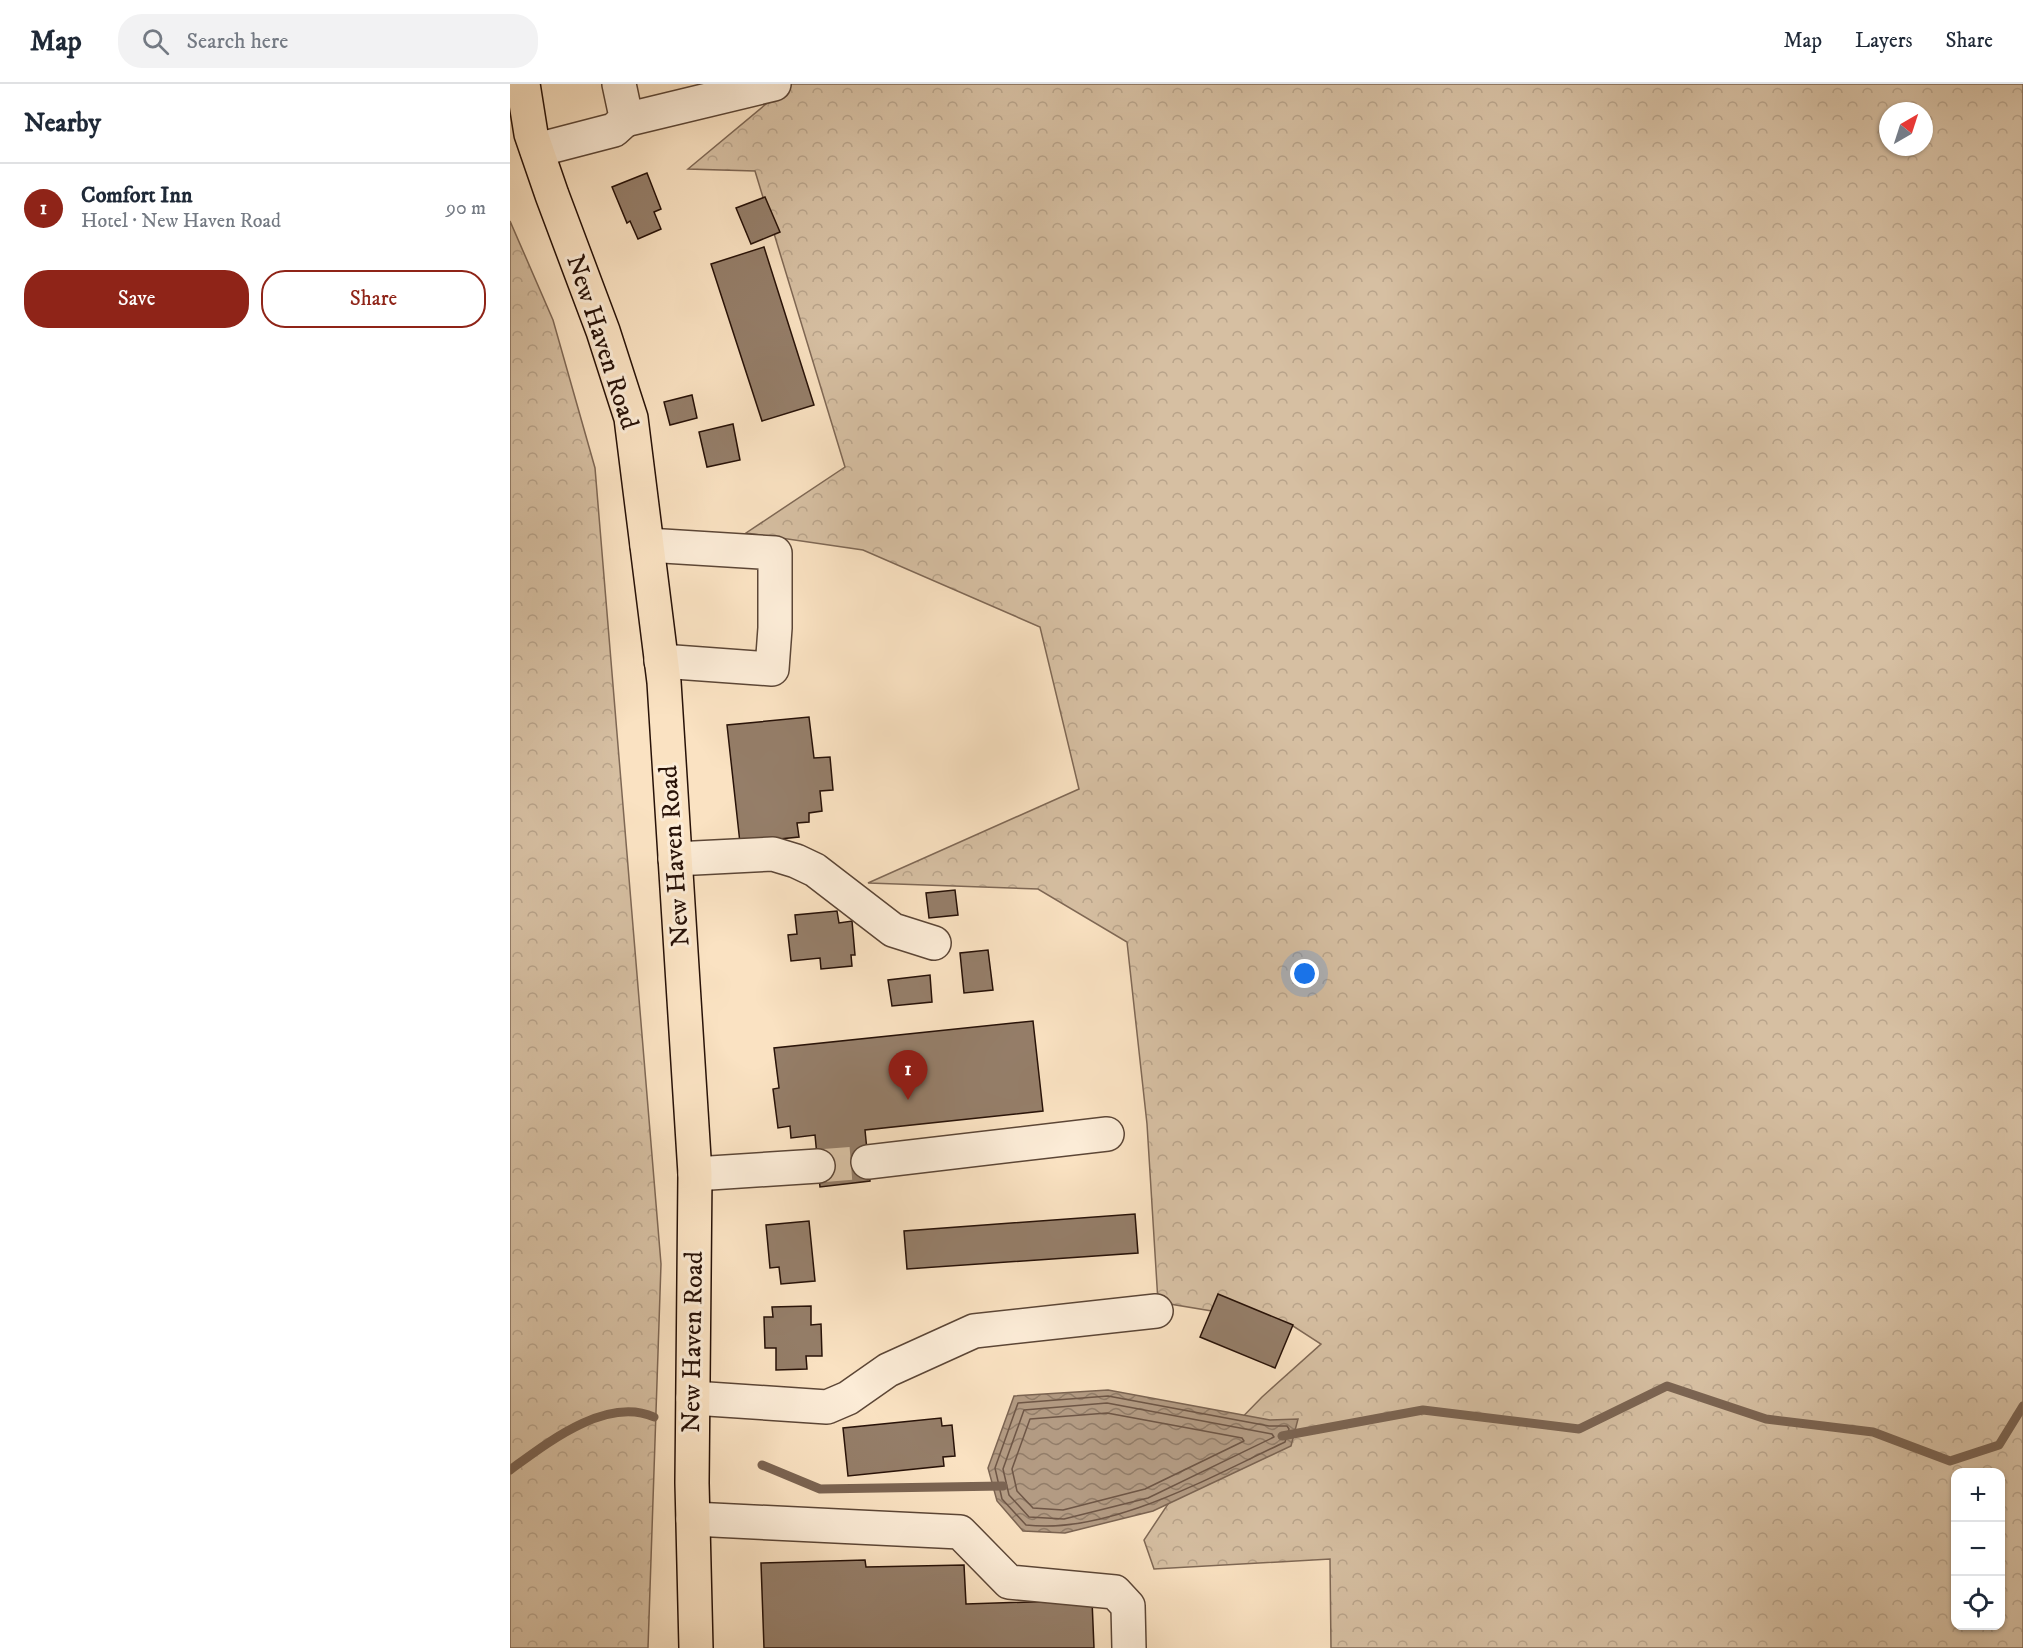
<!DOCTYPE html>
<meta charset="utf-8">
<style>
:root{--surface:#fff;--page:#f2f2f3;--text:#1f2937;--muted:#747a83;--line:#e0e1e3;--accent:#8f2418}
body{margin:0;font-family:"IM FELL DW Pica",serif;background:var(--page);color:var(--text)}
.controls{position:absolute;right:18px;bottom:18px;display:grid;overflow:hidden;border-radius:12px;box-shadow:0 2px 4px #0004}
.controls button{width:54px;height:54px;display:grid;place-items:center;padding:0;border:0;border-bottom:2px solid var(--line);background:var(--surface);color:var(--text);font:30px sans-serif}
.compass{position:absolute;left:1369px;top:18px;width:54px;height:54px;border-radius:50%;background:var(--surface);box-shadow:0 2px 4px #0004;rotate:39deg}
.you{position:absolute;left:795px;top:890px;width:21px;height:21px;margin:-15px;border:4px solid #fff;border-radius:50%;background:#1a73e8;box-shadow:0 0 0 9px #1a73e833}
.badge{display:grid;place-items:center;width:39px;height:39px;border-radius:50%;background:var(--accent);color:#fff;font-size:20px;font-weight:700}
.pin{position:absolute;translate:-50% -50px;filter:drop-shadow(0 2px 3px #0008)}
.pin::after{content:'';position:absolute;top:32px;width:21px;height:18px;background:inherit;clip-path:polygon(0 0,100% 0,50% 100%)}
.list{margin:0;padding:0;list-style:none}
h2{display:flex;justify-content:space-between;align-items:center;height:78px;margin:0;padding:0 24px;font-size:26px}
h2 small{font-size:20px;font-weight:400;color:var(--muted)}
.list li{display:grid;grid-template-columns:39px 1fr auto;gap:18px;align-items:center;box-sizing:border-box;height:90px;padding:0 24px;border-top:2px solid var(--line)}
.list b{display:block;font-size:22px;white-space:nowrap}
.list p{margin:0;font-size:20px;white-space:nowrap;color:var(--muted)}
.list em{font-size:20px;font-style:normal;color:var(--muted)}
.actions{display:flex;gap:12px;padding:18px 24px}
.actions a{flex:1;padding:14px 0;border:2px solid var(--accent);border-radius:24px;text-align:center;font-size:21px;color:var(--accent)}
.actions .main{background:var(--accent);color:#fff}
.icon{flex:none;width:33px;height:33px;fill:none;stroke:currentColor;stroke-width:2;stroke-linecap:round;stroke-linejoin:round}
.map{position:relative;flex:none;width:1513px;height:1564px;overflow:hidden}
header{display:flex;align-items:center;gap:36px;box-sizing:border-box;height:84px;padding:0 30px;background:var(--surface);border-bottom:2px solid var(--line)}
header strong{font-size:28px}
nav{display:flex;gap:33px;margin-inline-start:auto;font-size:21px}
.search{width:420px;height:54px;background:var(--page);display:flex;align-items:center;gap:15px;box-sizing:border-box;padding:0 21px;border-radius:24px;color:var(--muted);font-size:22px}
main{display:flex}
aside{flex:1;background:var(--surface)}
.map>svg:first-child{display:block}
</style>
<header>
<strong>Map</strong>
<div class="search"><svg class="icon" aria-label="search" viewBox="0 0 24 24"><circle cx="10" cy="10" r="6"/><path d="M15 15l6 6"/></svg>Search here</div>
<nav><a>Map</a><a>Layers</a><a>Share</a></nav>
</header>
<main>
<aside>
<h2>Nearby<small></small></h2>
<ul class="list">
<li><span class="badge">1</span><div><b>Comfort Inn</b><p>Hotel · New Haven Road</p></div><em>90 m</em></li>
</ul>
<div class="actions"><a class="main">Save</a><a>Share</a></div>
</aside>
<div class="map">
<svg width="1513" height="1564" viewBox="0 0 1513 1564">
<defs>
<pattern id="forest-crowns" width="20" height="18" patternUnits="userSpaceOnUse" patternTransform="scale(1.5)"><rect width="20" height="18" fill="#d6bfa2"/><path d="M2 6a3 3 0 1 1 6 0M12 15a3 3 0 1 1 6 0" fill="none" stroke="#b8a38a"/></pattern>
<pattern id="water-waves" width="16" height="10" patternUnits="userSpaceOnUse" patternTransform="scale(1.5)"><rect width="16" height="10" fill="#b39b83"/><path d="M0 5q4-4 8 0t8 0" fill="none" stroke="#927d69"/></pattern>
</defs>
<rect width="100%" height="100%" fill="#fae2c2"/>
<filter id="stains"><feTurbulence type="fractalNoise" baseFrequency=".00333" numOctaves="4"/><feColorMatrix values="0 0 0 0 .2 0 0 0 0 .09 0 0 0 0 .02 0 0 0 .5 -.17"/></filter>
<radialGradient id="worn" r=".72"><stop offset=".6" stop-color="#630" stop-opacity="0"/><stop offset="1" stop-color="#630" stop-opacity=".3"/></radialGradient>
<g fill="url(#forest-crowns)" stroke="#7f6855" stroke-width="1.5" fill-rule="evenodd">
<path d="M280 0H1513V1564H821L820 1475 644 1485 634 1456 680 1387 752 1313 811 1260 780 1240 648 1218 637 1040 617 858 528 805 358 799 569 705 530 543 353 466 236 449 335 383 245 87 178 85ZM1378 27H1414V63H1378ZM1446 1388H1490V1542H1446Z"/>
<path d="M0 137 43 236 85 384 151 1180 138 1564H0Z"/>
</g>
<path fill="url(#water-waves)" stroke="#7b6452" stroke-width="1.5" d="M598 1306 760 1336 788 1335 781 1362 643 1427 555 1449 513 1447 487 1417 478 1384 504 1312Z"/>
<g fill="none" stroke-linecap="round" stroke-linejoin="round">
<g stroke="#6e5646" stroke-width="1.5">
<path d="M598 1312 759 1342H777L779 1345 775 1358C700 1393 599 1451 516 1441L492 1415 485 1384 508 1319Z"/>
<path d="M597 1319 762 1350 764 1353 638 1414 554 1435 519 1433 499 1411 493 1385 514 1326Z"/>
<path d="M597 1329 732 1354 734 1357 635 1405 553 1426 523 1424 507 1407 502 1385 520 1335Z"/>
</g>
<g stroke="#7b6452" stroke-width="9">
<path d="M772 1352 913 1326 1069 1345 1157 1302 1256 1335 1363 1348 1440 1377 1489 1361 1513 1322"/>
<path d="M252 1381 310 1405 493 1402"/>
<path d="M0 1386C37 1359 96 1312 144 1333"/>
</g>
</g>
<g fill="#957e69" stroke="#281208" stroke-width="1.5">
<path d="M137 89 151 125 144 128 151 145 128 155 120 137 117 139 102 103Z"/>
<path d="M255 113 270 148 241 160 226 124Z"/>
<path d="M254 163 304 321 252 337 201 180Z"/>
<path d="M182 311 187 334 160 341 154 318Z"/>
<path d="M223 340 230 376 197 383 189 348Z"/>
<path d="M299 633 304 674 320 673 323 706 310 707 312 727 299 729V738L287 739 289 753 230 759 217 641Z"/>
<path d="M445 806 448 831 419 834 416 809Z"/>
<path d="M327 827 329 839 342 837 345 871H341L342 882 311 885 310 874 281 877 278 851 287 850 285 831Z"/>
<path d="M478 866 483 906 454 909 450 869Z"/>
<path d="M420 891 422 918 382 922 378 896Z"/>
<path d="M523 937 533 1027 355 1046 360 1097 310 1103 305 1051 281 1054 280 1042 268 1044 263 1005 269 1004 264 964Z"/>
<path d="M625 1130 628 1169 397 1185 394 1147Z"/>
<path d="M299 1137 305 1197 271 1200 269 1183 260 1184 256 1141Z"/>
<path d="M708 1210 783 1241 765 1284 690 1253Z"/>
<path d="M301 1222V1241L311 1240 312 1272H296L297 1285 266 1286V1264H255L254 1233H263L262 1223Z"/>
<path d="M431 1334 432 1342 442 1341 445 1372 433 1373 434 1382 338 1392 333 1344Z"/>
<path d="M355 1476 356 1483 454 1481 456 1520 582 1516 584 1564H254L251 1479Z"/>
</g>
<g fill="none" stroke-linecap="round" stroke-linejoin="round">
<path stroke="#dac3a6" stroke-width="33" stroke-dasharray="33 16" stroke-linecap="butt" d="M308 1082 358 1078"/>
<g stroke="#5c4636" stroke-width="36">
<g id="minor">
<path d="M115 36 264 0"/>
<path d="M27 66 104 46 115 36V28L109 0"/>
<path d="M137 461 265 469V544L262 585 151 577"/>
<path d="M165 775 263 770 286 777 305 786 383 846 424 859"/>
<path d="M358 1078 597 1050"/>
<path d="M185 1090 308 1082"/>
<path d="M183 1314 317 1323 338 1314 378 1286 464 1247 646 1227"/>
<path d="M183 1435 450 1448 499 1498 605 1508 618 1522 619 1564"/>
</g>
</g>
<g stroke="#281208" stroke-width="36">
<path id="major" d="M13 0 21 50 42 111 93 247 121 334 154 598 185 1090 182 1399 186 1564"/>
</g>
<use href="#minor" stroke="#fcecd7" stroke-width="33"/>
<use href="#major" stroke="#fae2c2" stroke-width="33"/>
</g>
<g text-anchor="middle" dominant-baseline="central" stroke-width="6" stroke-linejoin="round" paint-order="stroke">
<g font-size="26" fill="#281208" stroke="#fcecd7">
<text transform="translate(92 258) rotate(72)">New Haven Road</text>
<text transform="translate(165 772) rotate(-94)">New Haven Road</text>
<text transform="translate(183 1258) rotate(-89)">New Haven Road</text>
</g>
</g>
<rect width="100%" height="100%" filter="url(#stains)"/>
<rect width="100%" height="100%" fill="url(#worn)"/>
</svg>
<div class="controls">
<button>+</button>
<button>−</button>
<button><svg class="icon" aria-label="locate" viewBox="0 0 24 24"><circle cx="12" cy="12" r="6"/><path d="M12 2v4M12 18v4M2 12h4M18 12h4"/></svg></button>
</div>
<svg class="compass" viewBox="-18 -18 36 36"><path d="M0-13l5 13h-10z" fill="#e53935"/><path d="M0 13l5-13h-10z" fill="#747a83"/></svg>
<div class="you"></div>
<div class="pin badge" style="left:398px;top:1016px">1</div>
</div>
</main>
